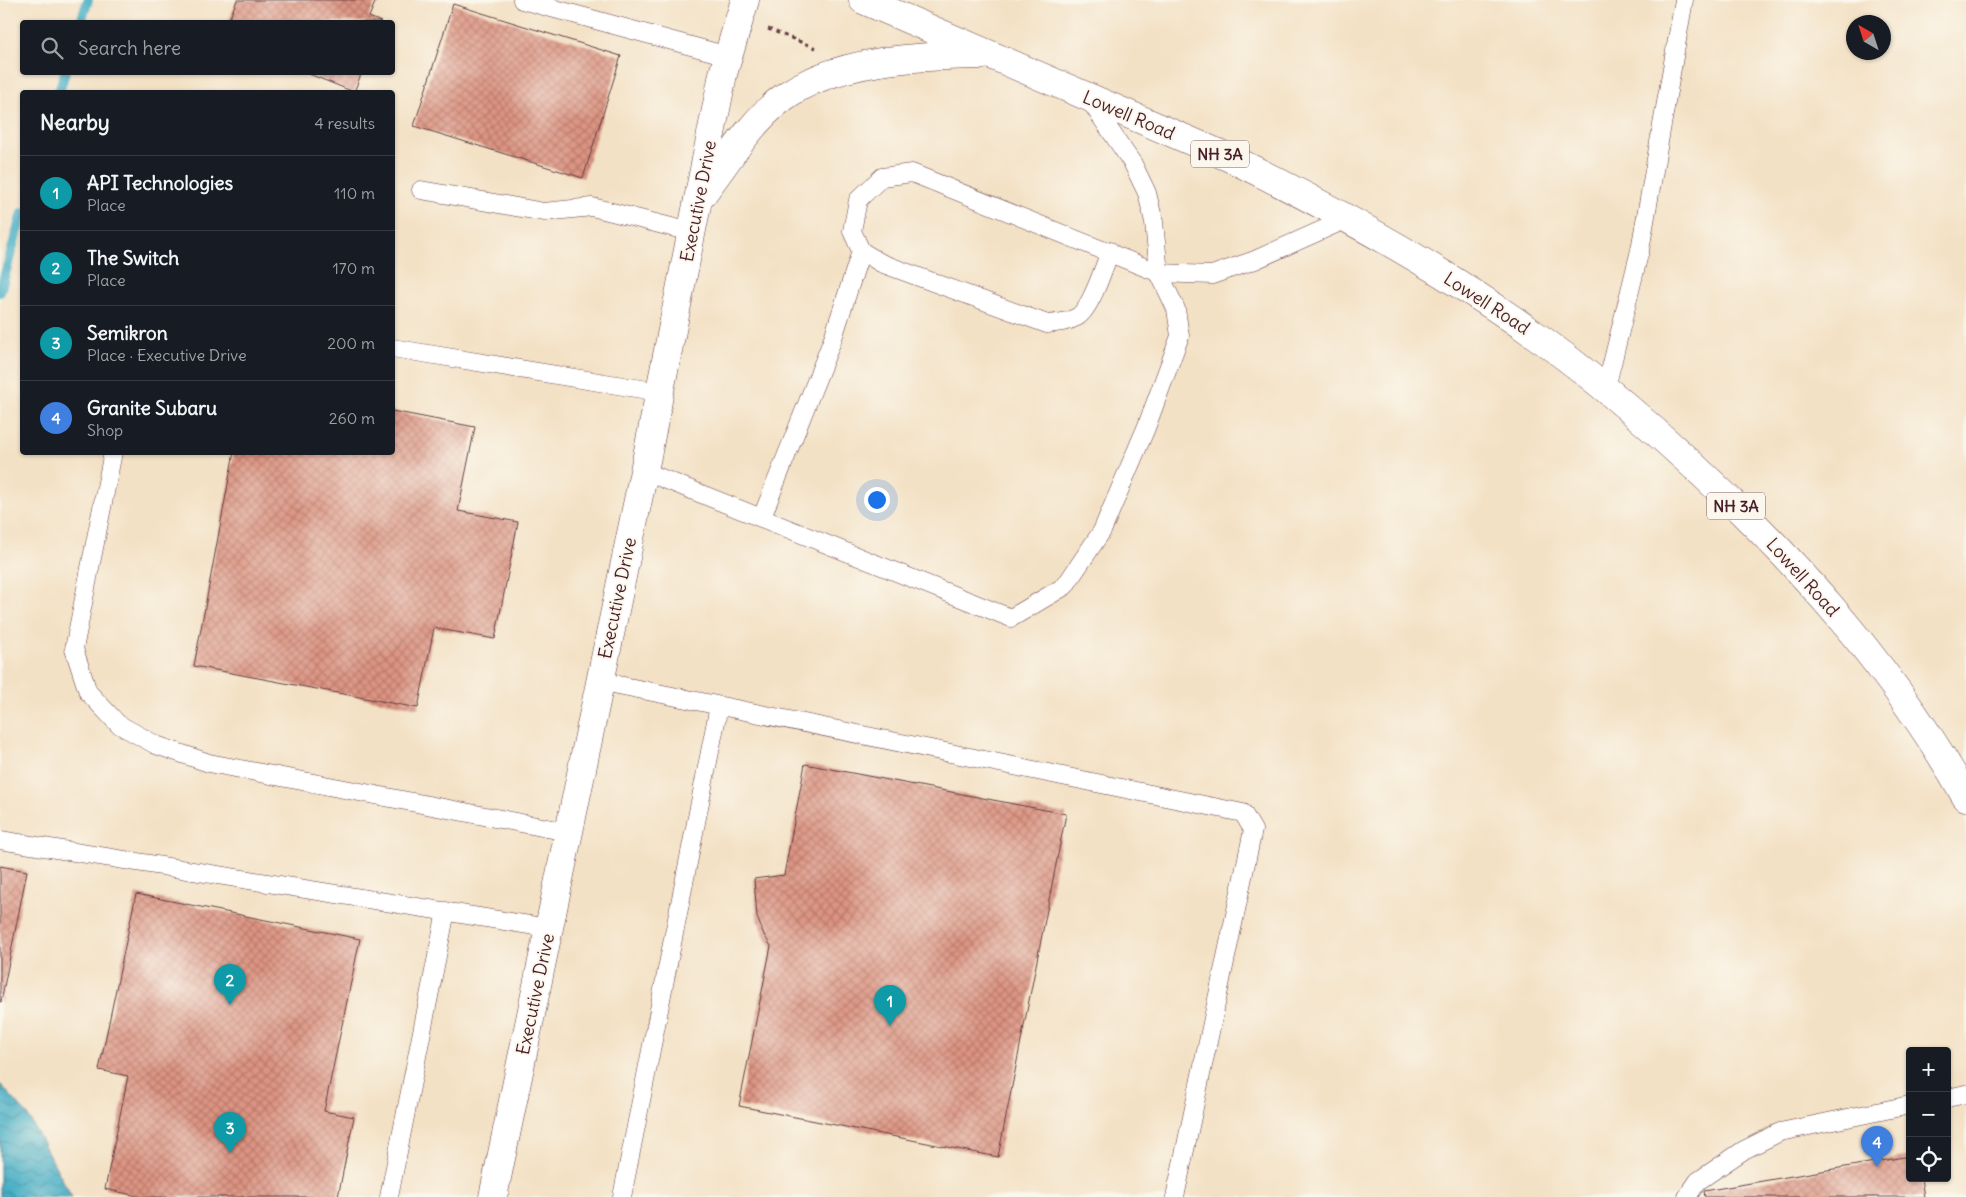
<!DOCTYPE html>
<meta charset="utf-8">
<style>
:root{--surface:#171b24;--page:#20242c;--text:#f1f3f6;--muted:#9ea1a6;--line:#363941;--accent:#d1495b}
body{margin:0;font-family:Delius,sans-serif;background:var(--page);color:var(--text)}
.controls{position:absolute;right:15px;bottom:15px;display:grid;overflow:hidden;border-radius:5px;box-shadow:0 1px 4px #0004}
.controls button{width:45px;height:45px;display:grid;place-items:center;padding:0;border:0;border-bottom:1px solid var(--line);background:var(--surface);color:var(--text);font:25px sans-serif}
.compass{position:absolute;left:1846px;top:15px;width:45px;height:45px;border-radius:50%;background:var(--surface);box-shadow:0 1px 4px #0004;rotate:321deg}
.you{position:absolute;left:876px;top:499px;width:18px;height:18px;margin:-12px;border:4px solid #fff;border-radius:50%;background:#1a73e8;box-shadow:0 0 0 8px #1a73e833}
.badge{display:grid;place-items:center;width:32px;height:32px;border-radius:50%;background:var(--accent);color:#fff;font-size:16px;font-weight:700}
.pin{position:absolute;translate:-50% -41px;filter:drop-shadow(0 1px 2px #0008)}
.pin::after{content:'';position:absolute;top:26px;width:18px;height:15px;background:inherit;clip-path:polygon(0 0,100% 0,50% 100%)}
.list{margin:0;padding:0;list-style:none}
h2{display:flex;justify-content:space-between;align-items:center;height:65px;margin:0;padding:0 20px;font-size:21px}
h2 small{font-size:16px;font-weight:400;color:var(--muted)}
.list li{display:grid;grid-template-columns:32px 1fr auto;gap:15px;align-items:center;box-sizing:border-box;height:75px;padding:0 20px;border-top:1px solid var(--line)}
.list b{display:block;font-size:19px;white-space:nowrap}
.list p{margin:0;font-size:16px;white-space:nowrap;color:var(--muted)}
.list em{font-size:16px;font-style:normal;color:var(--muted)}
.icon{flex:none;width:28px;height:28px;fill:none;stroke:currentColor;stroke-width:2;stroke-linecap:round;stroke-linejoin:round}
.map{position:relative;flex:none;width:1966px;height:1197px;overflow:hidden}
.search{position:absolute;background:var(--surface);box-shadow:0 1px 4px #0004;left:20px;top:20px;width:375px;height:55px;display:flex;align-items:center;gap:12px;box-sizing:border-box;padding:0 18px;border-radius:5px;color:var(--muted);font-size:19px}
.panel{position:absolute;background:var(--surface);box-shadow:0 1px 4px #0004;left:20px;top:90px;width:375px;height:365px;border-radius:5px}
.map>svg:first-child{display:block}
</style>
<div class="map">
<svg width="1966" height="1197" viewBox="0 0 1966 1197">
<defs>
<pattern id="water-waves" width="16" height="10" patternUnits="userSpaceOnUse" patternTransform="scale(1.25)"><rect width="16" height="10" fill="#45aec5"/><path d="M0 5q4-4 8 0t8 0" fill="none" stroke="#3c8da0"/></pattern>
<pattern id="building-cross-hatch" width="8" height="8" patternUnits="userSpaceOnUse" patternTransform="scale(1.25)"><rect width="8" height="8" fill="#dd9482"/><path d="M0 0l8 8M0 8l8-8" fill="none" stroke="#b5786b"/></pattern>
</defs>
<rect width="100%" height="100%" fill="#fbf7ec"/>
<filter id="ink" filterUnits="userSpaceOnUse"><feTurbulence type="fractalNoise" baseFrequency=".02" numOctaves="2"/><feDisplacementMap in="SourceGraphic" scale="10" xChannelSelector="R" yChannelSelector="G"/><feConvolveMatrix kernelMatrix="1 2 1 2 8 2 1 2 1" color-interpolation-filters="sRGB"/></filter>
<filter id="wash" filterUnits="userSpaceOnUse"><feTurbulence type="fractalNoise" baseFrequency=".0096" numOctaves="4" result="noise"/><feDisplacementMap in="SourceGraphic" scale="20" xChannelSelector="R" yChannelSelector="G"/><feGaussianBlur stdDeviation="1.12" result="paint"/><feColorMatrix in="noise" values="0 0 0 0 0 0 0 0 0 0 0 0 0 0 0 0 0 1.4 0 .05"/><feComposite in="paint" operator="in"/></filter>
<g filter="url(#wash)">
<rect width="100%" height="100%" fill="#f3e1c5"/>
<path fill="url(#water-waves)" stroke="#486678" d="M0 1084 27 1114 72 1197H0Z"/>
<g fill="none" stroke-linecap="round" stroke-linejoin="round">
<g stroke="#45aec5" stroke-width="10">
<path d="M81 22 88 0"/>
<path d="M59 92 65 72"/>
<path d="M0 292 22 213"/>
</g>
</g>
<g id="blocks">
<g fill="url(#building-cross-hatch)">
<path d="M237 0H376L369 17 381 22H228Z"/>
<path d="M453 4 621 56 583 178 414 126Z"/>
<path d="M304 72H362L354 92Z"/>
<path d="M392 411 475 427 458 511 518 522 495 639 434 628 418 708 194 666 234 452H392Z"/>
<path d="M805 764 1066 814 998 1157 739 1106 771 946 764 935 757 917 754 879 784 875Z"/>
<path d="M0 866 27 871 1 1002H0Z"/>
<path d="M136 894 360 939 324 1111 354 1117 338 1197H142L105 1189 128 1076 99 1070Z"/>
<path d="M1910 1156V1178H1921L1924 1197H1705L1704 1191Z"/>
</g>
</g>
</g>
<g filter="url(#ink)">
<use href="#blocks" fill-opacity="0" stroke="#633c42" stroke-width="1"/>
<g fill="none" stroke-linecap="round" stroke-linejoin="round">
<g stroke="#633c42" stroke-width="19">
<g id="lane">
<path d="M522 0 728 56"/>
<path d="M421 190 544 212 592 207 691 232"/>
<path d="M861 251 881 263 1047 324C1058 323 1068 322 1077 317 1091 309 1104 267 1110 251"/>
<path d="M392 348 660 392"/>
<path d="M1606 388 1640 250 1684 0"/>
<path d="M113 452 74 649 88 692 118 724 156 745 209 763 568 832"/>
<path d="M644 471 1011 618 1065 586 1102 531 1146 428 1180 336 1176 309 1159 273 1154 222 1147 193 1133 164 1088 98"/>
<path d="M762 517 832 341 861 251 852 231 858 200 882 177 912 173 1159 273 1212 275 1255 260 1349 218"/>
<path d="M599 681 1243 813 1253 830 1175 1197"/>
<path d="M0 840 548 928"/>
<path d="M1947 1098 1966 1094"/>
<path d="M389 1197 446 911"/>
<path d="M622 1197 719 706"/>
<path d="M1687 1197 1698 1181 1744 1150 1780 1132 1910 1105"/>
</g>
</g>
<g stroke="#633c42" stroke-width="29">
<path id="street" d="M493 1197 644 471 723 74 745 0"/>
</g>
<g stroke="#633c42" stroke-width="29">
<g id="primary">
<path d="M863 0 1230 158C1334 209 1436 265 1531 332 1579 365 1623 403 1666 441 1783 545 1889 661 1966 797"/>
<path d="M698 200C724 167 747 126 780 100 832 59 920 56 983 55"/>
</g>
</g>
<path stroke="#633c42" stroke-width="3" stroke-dasharray="4 4" stroke-linecap="butt" d="M768 29 816 48"/>
<use href="#lane" stroke="#fff" stroke-width="18"/>
<use href="#street" stroke="#fff" stroke-width="28"/>
<use href="#primary" stroke="#fff" stroke-width="28"/>
</g>
</g>
<g text-anchor="middle" dominant-baseline="central" stroke-width="4" stroke-linejoin="round" paint-order="stroke">
<g fill="#fbf7ec" stroke="#7f6065" stroke-width="1">
<rect x="1191" y="140.5" width="58" height="27" rx="4"/>
<rect x="1707" y="492.5" width="58" height="27" rx="4"/>
</g>
<g font-size="16" font-weight="bold" fill="#4a1f2b">
<text x="1220" y="154">NH 3A</text>
<text x="1736" y="506">NH 3A</text>
</g>
<g font-size="18" fill="#4a1f2b" stroke="#fbf7ec">
<text transform="translate(1129 115) rotate(23)">Lowell Road</text>
<text transform="translate(698 201) rotate(-79)">Executive Drive</text>
<text transform="translate(1487 303) rotate(33)">Lowell Road</text>
<text transform="translate(1803 577) rotate(48)">Lowell Road</text>
<text transform="translate(617 598) rotate(-78)">Executive Drive</text>
<text transform="translate(535 994) rotate(-78)">Executive Drive</text>
</g>
</g>
</svg>
<div class="controls">
<button>+</button>
<button>−</button>
<button><svg class="icon" aria-label="locate" viewBox="0 0 24 24"><circle cx="12" cy="12" r="6"/><path d="M12 2v4M12 18v4M2 12h4M18 12h4"/></svg></button>
</div>
<svg class="compass" viewBox="-18 -18 36 36"><path d="M0-13l5 13h-10z" fill="#e53935"/><path d="M0 13l5-13h-10z" fill="#9ea1a6"/></svg>
<div class="you"></div>
<div class="pin badge" style="left:890px;top:1026px;background:#0f9aa8">1</div>
<div class="pin badge" style="left:230px;top:1005px;background:#0f9aa8">2</div>
<div class="pin badge" style="left:230px;top:1153px;background:#0f9aa8">3</div>
<div class="pin badge" style="left:1877px;top:1167px;background:#3f7fe0">4</div>
<div class="search"><svg class="icon" aria-label="search" viewBox="0 0 24 24"><circle cx="10" cy="10" r="6"/><path d="M15 15l6 6"/></svg>Search here</div>
<section class="panel">
<h2>Nearby<small>4 results</small></h2>
<ul class="list">
<li><span class="badge" style="background:#0f9aa8">1</span><div><b>API Technologies</b><p>Place</p></div><em>110 m</em></li>
<li><span class="badge" style="background:#0f9aa8">2</span><div><b>The Switch</b><p>Place</p></div><em>170 m</em></li>
<li><span class="badge" style="background:#0f9aa8">3</span><div><b>Semikron</b><p>Place · Executive Drive</p></div><em>200 m</em></li>
<li><span class="badge" style="background:#3f7fe0">4</span><div><b>Granite Subaru</b><p>Shop</p></div><em>260 m</em></li>
</ul>
</section>
</div>
